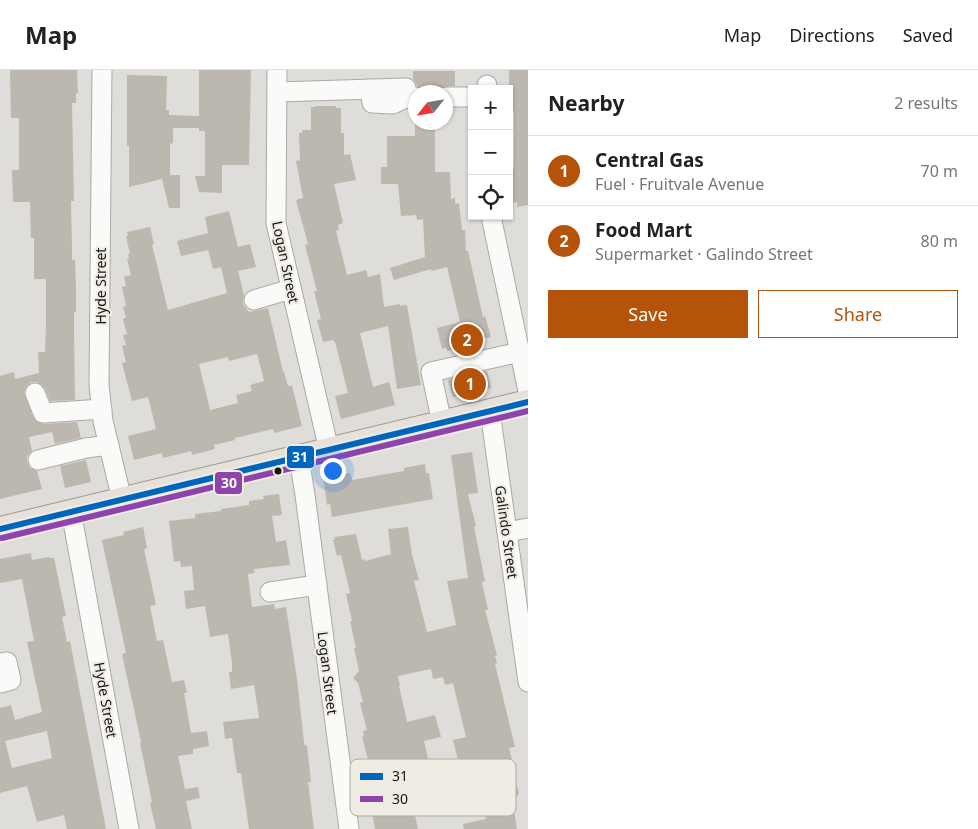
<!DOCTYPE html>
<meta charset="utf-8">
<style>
:root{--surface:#fff;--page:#f6f6f6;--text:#222;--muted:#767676;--line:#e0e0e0;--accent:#b45309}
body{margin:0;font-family:"Noto Sans",sans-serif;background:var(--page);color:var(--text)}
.controls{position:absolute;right:15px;top:15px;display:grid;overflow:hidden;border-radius:0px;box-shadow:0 1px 4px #0004}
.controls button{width:45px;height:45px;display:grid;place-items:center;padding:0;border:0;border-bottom:1px solid var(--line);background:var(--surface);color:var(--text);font:25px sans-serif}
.compass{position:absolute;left:408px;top:15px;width:45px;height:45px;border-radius:50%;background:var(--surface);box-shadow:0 1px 4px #0004;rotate:239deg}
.you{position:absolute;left:332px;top:400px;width:18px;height:18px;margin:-12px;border:4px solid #fff;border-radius:50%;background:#1a73e8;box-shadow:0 0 0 8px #1a73e833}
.badge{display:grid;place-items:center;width:32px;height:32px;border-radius:50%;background:var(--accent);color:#fff;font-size:16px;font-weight:700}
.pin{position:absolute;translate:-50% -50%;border:2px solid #fff;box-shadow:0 1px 5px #0006}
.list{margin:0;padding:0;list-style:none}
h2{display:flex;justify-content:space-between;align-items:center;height:65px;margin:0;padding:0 20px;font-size:21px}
h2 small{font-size:16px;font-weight:400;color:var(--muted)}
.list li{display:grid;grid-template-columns:32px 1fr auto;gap:15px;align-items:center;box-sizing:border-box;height:70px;padding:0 20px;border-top:1px solid var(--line)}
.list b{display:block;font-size:19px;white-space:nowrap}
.list p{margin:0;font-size:16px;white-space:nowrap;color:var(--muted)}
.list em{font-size:16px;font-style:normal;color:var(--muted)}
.actions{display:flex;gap:10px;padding:15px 20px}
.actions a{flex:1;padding:11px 0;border:1px solid var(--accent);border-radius:0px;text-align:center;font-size:18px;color:var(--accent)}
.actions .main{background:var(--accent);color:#fff}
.icon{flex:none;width:28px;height:28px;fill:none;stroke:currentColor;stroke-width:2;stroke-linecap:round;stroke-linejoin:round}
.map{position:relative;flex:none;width:528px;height:759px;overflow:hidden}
header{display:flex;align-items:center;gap:30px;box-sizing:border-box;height:70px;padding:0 25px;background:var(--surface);border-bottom:1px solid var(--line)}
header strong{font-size:24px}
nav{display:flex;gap:28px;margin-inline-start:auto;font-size:18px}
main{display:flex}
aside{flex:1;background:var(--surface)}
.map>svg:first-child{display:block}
</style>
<header>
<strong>Map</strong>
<nav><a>Map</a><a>Directions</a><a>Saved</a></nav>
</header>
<main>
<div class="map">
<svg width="528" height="759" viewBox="0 0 528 759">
<rect width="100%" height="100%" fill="#dfddd9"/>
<g fill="#bcb8af" fill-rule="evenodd">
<path d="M10 0H77L78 23H76V33H72L74 131H71L72 179V190H75L76 217V242H74V263L75 330 50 331 45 318 42 315 37 312H31L27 316 24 322 33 347 37 352 44 354 77 352 81 368 55 374 52 362 29 367 32 381 27 386V392L30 398 37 401 42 419 0 429V306L14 302 15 309 39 303 38 282H45L46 256V209H34V168H31L30 132H13L12 100H19V48H11Z"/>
<path d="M199 0H251L249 95H222V123L199 122 195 106H205V61H199V58H173V74L170 73V105H180V138H169L162 109 129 117V76H127V5L167 6 166 40H169V45L199 46Z"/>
<path d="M509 0H528V135L517 137V132L513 133 509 98 514 97V41H509Z"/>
<path d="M413 1H455V16L441 17 437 21 425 20 417 16 413 9Z"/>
<path d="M315 36H336V38H341V63H344V85L350 84 356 110 334 114 343 153 338 155 339 160 336 161 347 205 366 200 368 207 380 204 384 237 400 234V236L407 235 421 315 397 319 388 256 360 263 373 317 389 312 395 335 341 349 335 326 348 323 335 272 333 270 323 272 317 250 321 249 314 221H317L305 175 308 174 296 130 303 128 296 91 300 90 299 63H302V60H311V37H315Z"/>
<path d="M415 52H435V102H450L451 129 455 128V134L459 133 462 160H465L466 181H468L483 247 485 246 491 267 477 270V274L447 281 446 278 442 279 437 258 460 252 447 197 431 201V199L394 210 390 198 425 187 423 149 417 150 416 145 401 146 398 114H381V97H387V66H415Z"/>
<path d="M229 141 238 177 250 174 256 197 238 201 244 225 243 234 249 242 268 238 283 302H284L288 316H292L302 356 274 363 273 359 235 368V370L214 375 215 379 192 385 191 381 163 388 162 383 134 390 128 366 156 359 148 327 132 331 122 293 126 292 122 276 126 275 123 265 127 264 123 249 126 248 123 237 126 236 122 217 126 216 124 207 131 205 127 189H129L128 184H130L126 166H128L127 162 150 157 154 174 152 175 168 240 227 223 221 197 213 199 208 180 181 186 177 171 208 163 205 147ZM257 284 264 311 250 315 252 321 236 325 238 333 210 340 199 294 228 287 229 291Z"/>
<path d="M487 301 491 318 453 327 448 310Z"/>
<path d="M472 382 478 423 468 424 476 456 474 457 485 511 482 512 488 540H485L497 585 495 586 497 593 495 594 515 677 509 678 515 702 513 703 519 723 513 734 517 759H464L463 754 486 749 480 721 478 722 474 706 422 720 423 725 411 728 418 759H375L370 730H372L371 718 364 691 368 690 362 667 364 666 363 661 367 660 360 633 363 632 358 613 353 608 359 601 354 578H356L350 551H352L346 524 350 523 341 485 337 486 333 470H335L334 467 356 464 362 490 365 489V491L391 484 388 459 408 457 412 485 419 510 414 511 427 562 456 555 447 511 468 508 451 385ZM431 599 433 609 443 607 445 615 453 613 466 667 453 670 458 690 430 697 424 671 441 667 435 645 407 652 399 616H400L398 606Z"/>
<path d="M86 390 91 412 65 418 60 396Z"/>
<path d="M425 394 426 403H429L433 429 332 447 330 434 327 435 323 407 349 403 351 405 352 410 404 401V398Z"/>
<path d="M279 424 282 445 272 446 276 472 286 470 290 495 254 499 255 503 248 504 252 537 274 534 275 539 286 537 297 609 304 672 305 676 307 675 311 712H308L314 759H249L241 703H237L232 668 225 669 223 652 259 648 254 615 231 619 229 602H232V593L228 564 210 567 205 536 186 539 184 521 194 520 192 496 181 497 180 491 174 492 169 451 195 448V444L221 441V439L249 435V431L264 429 263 426Z"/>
<path d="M143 457 147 478 144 479 156 535 150 536 157 571 163 570 172 612 184 610 187 623H184L191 663 207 661 209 676 193 679V684L178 686 185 719 198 717 200 728 186 731 192 759H156L150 733 152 732 140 673 141 672 122 584 126 583 102 470 124 465 123 462Z"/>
<path d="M31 483 32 490 49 487 50 488H54L66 546 62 547 67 572 70 571 106 759H67L64 745 37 752 27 716 0 723V638L11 635 15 650 42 642 27 572 34 571 22 509 0 513V489ZM47 661 52 688 12 698 5 671Z"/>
</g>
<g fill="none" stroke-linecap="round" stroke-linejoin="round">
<g stroke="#aba9a6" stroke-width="21">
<g id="minor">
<path d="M102 0 99 315 103 351 122 430"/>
<path d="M277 0 276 153 329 380"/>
<path d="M370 19 372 33 393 34 408 27"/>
<path d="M487 19V15"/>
<path d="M277 22 406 18 408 27H416"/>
<path d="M446 27H472"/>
<path d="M491 146 528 321"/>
<path d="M254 230 291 219"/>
<path d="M35 323 43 343 102 339"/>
<path d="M490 341 528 612"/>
<path d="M442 353 431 302 520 282"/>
<path d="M299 388 305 425 349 759"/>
<path d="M38 390 86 378 109 375"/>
<path d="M71 441 129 759"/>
<path d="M507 462 528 458"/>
<path d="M270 522 317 515"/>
<path d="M0 593 7 592 11 610 0 613"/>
</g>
</g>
<g stroke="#a0998a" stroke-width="26">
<path id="major" d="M0 459 528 332"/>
</g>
<use href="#minor" stroke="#fafaf9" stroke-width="19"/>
<use href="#major" stroke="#e6e2db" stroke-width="24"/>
<g stroke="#efece3" stroke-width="10">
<path id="bus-1" d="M0 459 528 332"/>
</g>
<g stroke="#efece3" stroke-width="10">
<path id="bus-2" d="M2 468 528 341"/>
</g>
<use href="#bus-1" stroke="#0065bd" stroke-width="6"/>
<use href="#bus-2" stroke="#8e44ad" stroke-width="6"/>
</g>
<circle fill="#151411" stroke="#efece3" stroke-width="2" cx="278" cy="401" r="4.5"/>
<g text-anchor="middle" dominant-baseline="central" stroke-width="4" stroke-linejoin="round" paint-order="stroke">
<g font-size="14" fill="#151411" stroke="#efece3">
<text transform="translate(286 192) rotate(78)">Logan Street</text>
<text transform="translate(100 216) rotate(-90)">Hyde Street</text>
<text transform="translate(507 462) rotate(82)">Galindo Street</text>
<text transform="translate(328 603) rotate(83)">Logan Street</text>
<text transform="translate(106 630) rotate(80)">Hyde Street</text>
</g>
</g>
<rect x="350" y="689" width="166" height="57" rx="8" fill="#efece3" stroke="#aeaba4" stroke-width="1"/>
<rect x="360" y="703" width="23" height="7" fill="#0065bd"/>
<rect x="360" y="726" width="23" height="6" fill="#8e44ad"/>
<g font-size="14" fill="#151411">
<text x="392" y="711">31</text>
<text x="392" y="734">30</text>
</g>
<g stroke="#efece3" stroke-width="2">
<rect x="286" y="375" width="29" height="24" rx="5" fill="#0065bd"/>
<rect x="214" y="401" width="29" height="24" rx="5" fill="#8e44ad"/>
</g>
<g font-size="14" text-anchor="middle" font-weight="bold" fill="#fff">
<text x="300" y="392">31</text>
<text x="229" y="418">30</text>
</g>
</svg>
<div class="controls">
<button>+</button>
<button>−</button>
<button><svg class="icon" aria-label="locate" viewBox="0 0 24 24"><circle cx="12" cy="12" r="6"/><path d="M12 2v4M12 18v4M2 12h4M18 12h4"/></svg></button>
</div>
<svg class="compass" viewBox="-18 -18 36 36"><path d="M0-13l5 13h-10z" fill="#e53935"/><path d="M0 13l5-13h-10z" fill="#767676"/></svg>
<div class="you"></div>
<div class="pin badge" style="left:470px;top:314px">1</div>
<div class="pin badge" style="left:467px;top:270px">2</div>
</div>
<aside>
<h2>Nearby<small>2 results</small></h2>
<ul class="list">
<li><span class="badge">1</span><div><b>Central Gas</b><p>Fuel · Fruitvale Avenue</p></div><em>70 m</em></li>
<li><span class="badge">2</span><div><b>Food Mart</b><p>Supermarket · Galindo Street</p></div><em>80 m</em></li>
</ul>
<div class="actions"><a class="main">Save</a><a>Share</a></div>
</aside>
</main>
